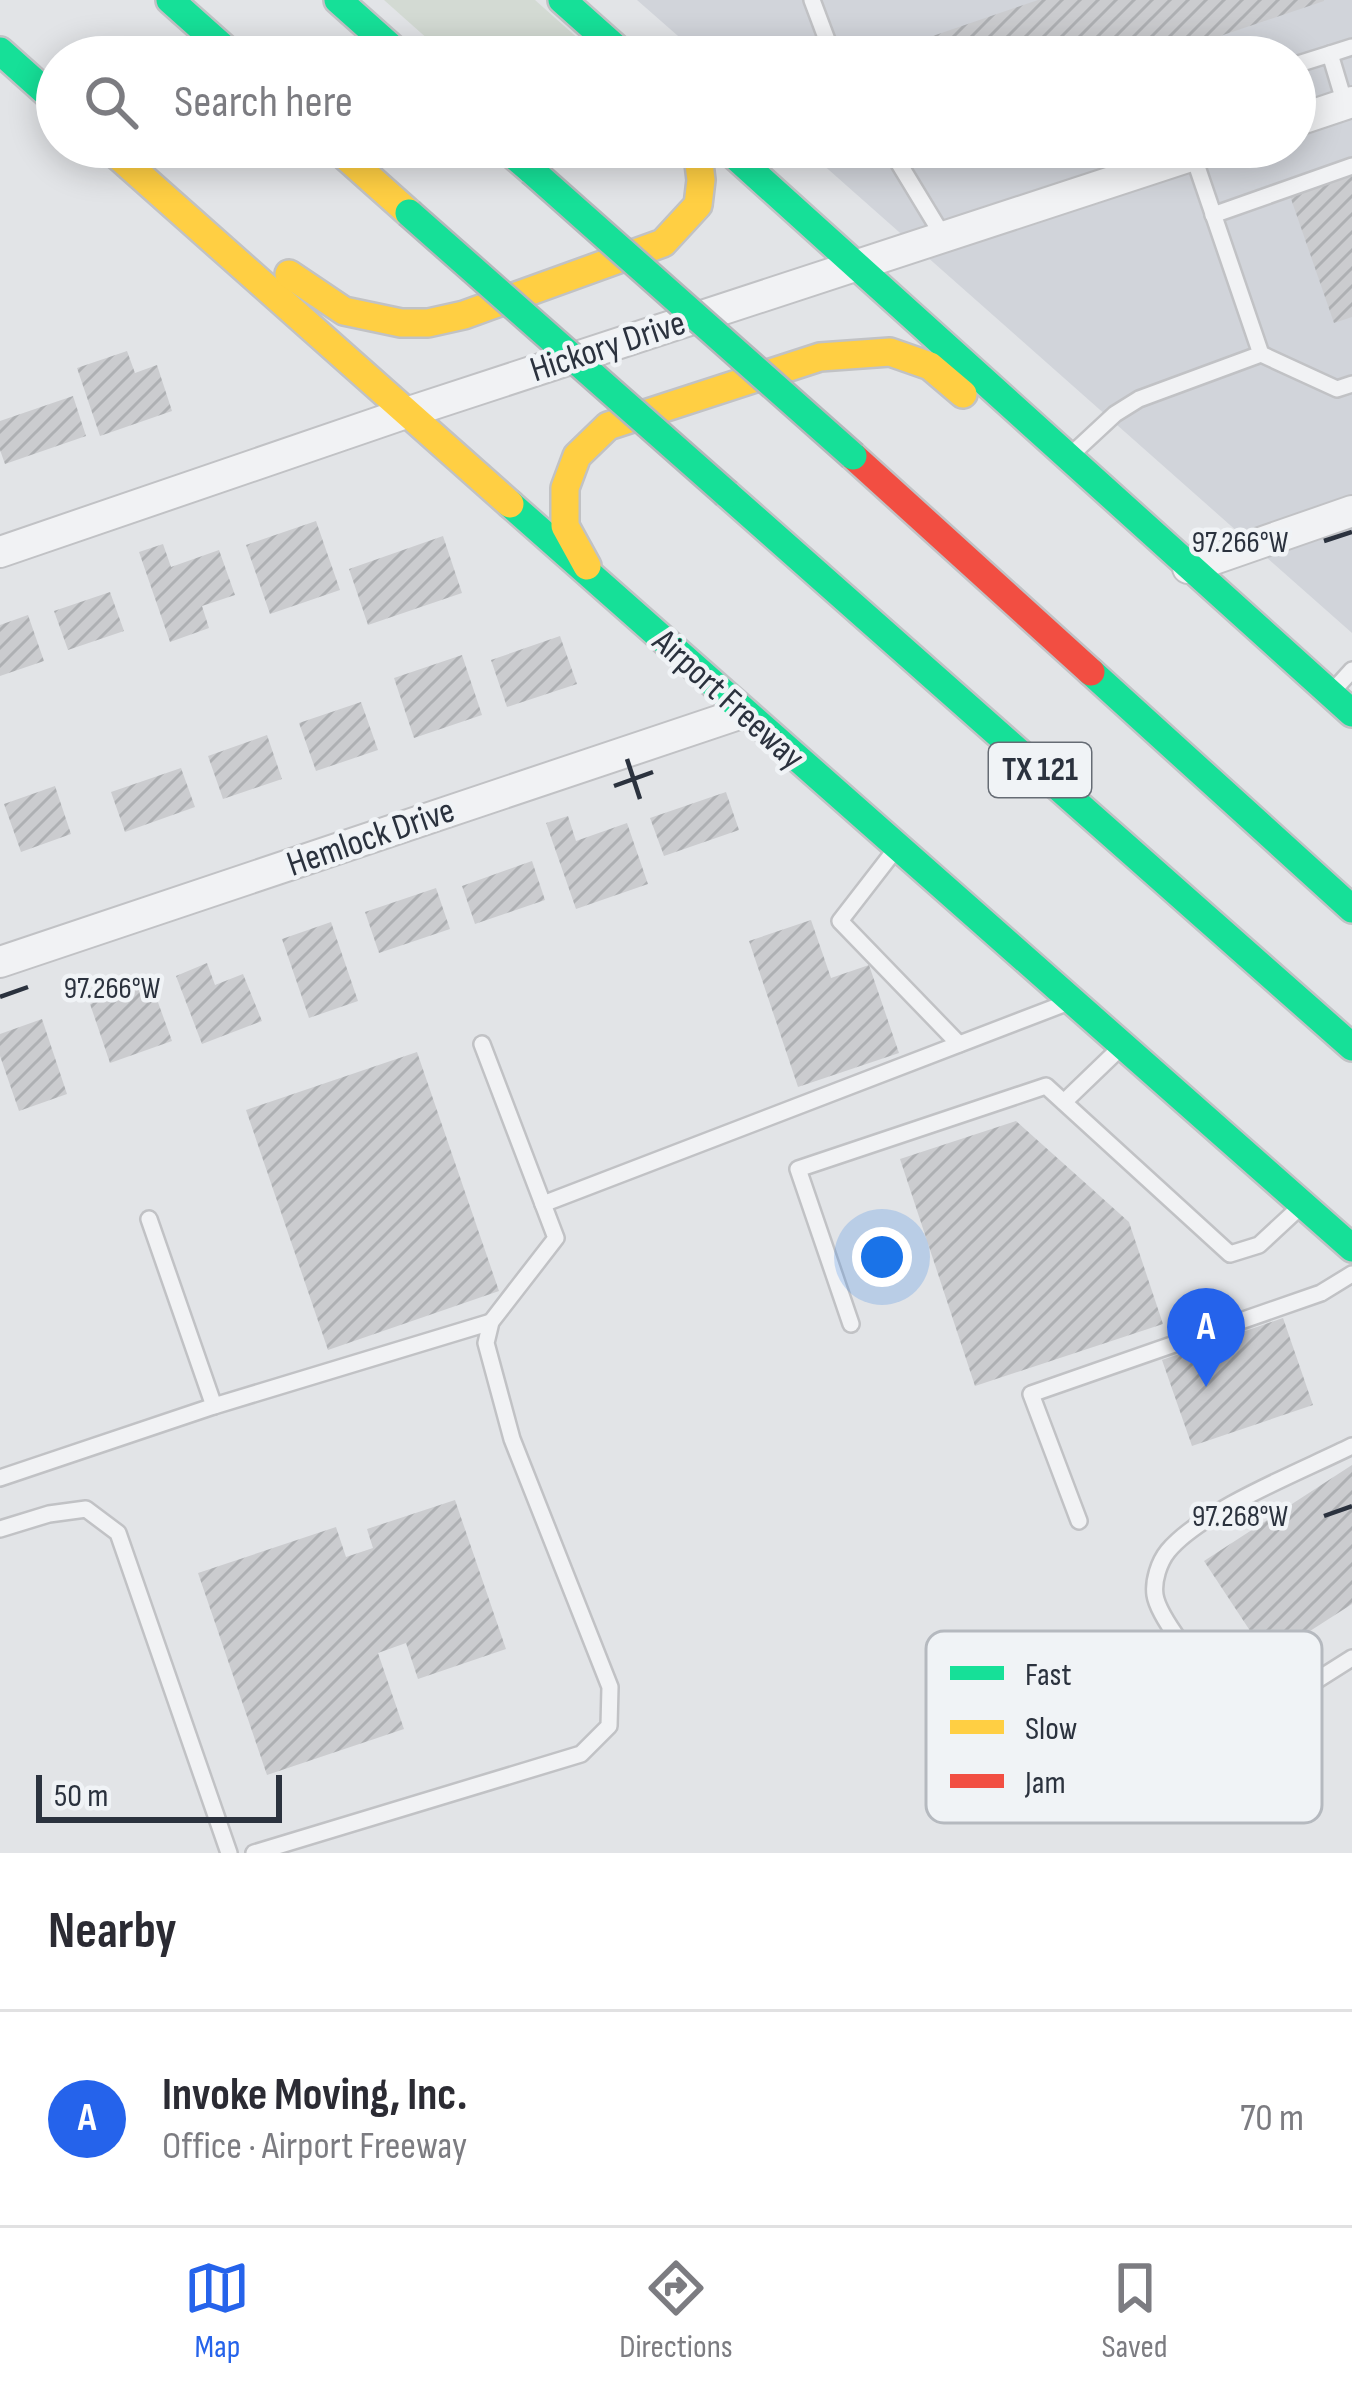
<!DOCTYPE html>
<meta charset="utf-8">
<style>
:root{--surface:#fff;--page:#f7f7f7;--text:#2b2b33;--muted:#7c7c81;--line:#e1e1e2;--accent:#2563eb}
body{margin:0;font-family:"Sofia Sans Condensed",sans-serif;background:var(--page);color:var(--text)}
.scale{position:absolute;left:36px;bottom:30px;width:246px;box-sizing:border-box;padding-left:12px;border:6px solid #2b323e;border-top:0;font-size:33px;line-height:42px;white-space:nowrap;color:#2b323e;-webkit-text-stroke:9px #f0f3f6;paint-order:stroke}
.you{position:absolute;left:882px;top:1257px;width:42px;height:42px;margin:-30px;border:9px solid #fff;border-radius:50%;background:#1a73e8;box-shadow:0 0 0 18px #1a73e833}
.badge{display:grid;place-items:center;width:78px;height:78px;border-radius:50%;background:var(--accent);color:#fff;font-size:39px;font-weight:700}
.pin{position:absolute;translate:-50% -99px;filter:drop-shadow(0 3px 6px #0008)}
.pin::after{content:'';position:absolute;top:63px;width:42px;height:36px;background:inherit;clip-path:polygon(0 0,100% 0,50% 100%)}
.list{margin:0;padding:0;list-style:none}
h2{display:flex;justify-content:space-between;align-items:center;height:156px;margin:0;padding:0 48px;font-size:51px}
h2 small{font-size:39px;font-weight:400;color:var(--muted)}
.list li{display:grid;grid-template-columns:78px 1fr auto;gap:36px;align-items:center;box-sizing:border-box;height:216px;padding:0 48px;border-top:3px solid var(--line)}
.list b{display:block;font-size:45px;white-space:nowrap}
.list p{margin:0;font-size:39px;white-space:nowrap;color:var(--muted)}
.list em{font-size:39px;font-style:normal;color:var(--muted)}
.icon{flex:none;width:66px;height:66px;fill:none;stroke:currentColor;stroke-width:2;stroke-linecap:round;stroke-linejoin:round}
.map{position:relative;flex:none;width:1352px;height:1853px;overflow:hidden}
.search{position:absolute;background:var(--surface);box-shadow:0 6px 30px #0003;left:36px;right:36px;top:36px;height:132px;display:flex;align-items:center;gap:30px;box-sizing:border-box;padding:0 42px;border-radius:66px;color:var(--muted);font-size:45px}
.sheet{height:372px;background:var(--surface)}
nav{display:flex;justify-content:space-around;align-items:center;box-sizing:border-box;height:168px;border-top:3px solid var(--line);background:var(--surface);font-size:33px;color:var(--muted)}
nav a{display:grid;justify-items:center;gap:6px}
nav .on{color:var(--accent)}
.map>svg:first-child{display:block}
</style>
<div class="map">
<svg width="1352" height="1853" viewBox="0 0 1352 1853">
<defs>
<pattern id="building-hatch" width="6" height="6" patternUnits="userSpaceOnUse" patternTransform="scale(3)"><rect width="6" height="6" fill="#cbcccf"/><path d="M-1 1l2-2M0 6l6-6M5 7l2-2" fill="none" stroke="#aeb0b3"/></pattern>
</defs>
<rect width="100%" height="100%" fill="#e2e4e7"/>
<path fill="#d1d4da" d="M637 0H1352V633L803 147H1295V57H702Z"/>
<path fill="#d3dad3" d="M384 0H535L599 57H448Z"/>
<g fill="url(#building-hatch)">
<path d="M1038 0H1324V1L1158 57H927L921 40Z"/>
<path d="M1352 174V317L1334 323 1290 196Z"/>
<path d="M127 351 135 373 157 365 172 411 100 436 77 368Z"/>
<path d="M73 396 86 436 5 464 0 450V421Z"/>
<path d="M316 521 340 590 270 614 246 545Z"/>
<path d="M443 536 462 593 368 625 349 569Z"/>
<path d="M163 544 171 567 219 550 235 595 202 606 209 628 170 642 139 552Z"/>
<path d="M110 592 124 631 68 650 54 611Z"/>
<path d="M28 615 44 661 0 676V625Z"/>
<path d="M560 636 577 684 507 707 491 660Z"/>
<path d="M462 655 482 715 414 738 394 678Z"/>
<path d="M361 702 378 750 316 771 299 723Z"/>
<path d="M267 735 282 779 223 799 208 756Z"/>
<path d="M181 768 195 807 125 832 111 792Z"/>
<path d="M55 786 71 834 21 852 4 804Z"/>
<path d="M726 792 739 830 664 856 650 818Z"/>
<path d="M568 816 576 841 627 823 648 884 576 909 546 823Z"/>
<path d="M532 861 545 900 475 924 462 886Z"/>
<path d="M436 888 450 929 379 953 365 912Z"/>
<path d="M811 920 831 978 869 965 899 1053 798 1087 749 941Z"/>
<path d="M331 922 358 1001 309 1018 282 939Z"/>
<path d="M207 963 215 985 243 974 262 1021 202 1044 176 976Z"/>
<path d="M151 983 172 1041 110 1063 90 1004Z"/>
<path d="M42 1019 67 1094 19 1111 0 1056V1034Z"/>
<path d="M417 1052 499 1291 328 1350 246 1110Z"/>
<path d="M1016 1121 1129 1222 1163 1324 975 1386 900 1159Z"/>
<path d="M1283 1318 1313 1405 1192 1446 1162 1360Z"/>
<path d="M1352 1465V1604L1268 1658 1204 1561Z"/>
<path d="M455 1500 506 1649 418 1679 406 1643 378 1653 404 1729 267 1775 198 1573 336 1527 346 1557 373 1548 367 1529Z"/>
</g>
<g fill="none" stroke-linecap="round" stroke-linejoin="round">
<g stroke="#c1c2c5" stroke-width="20">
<g id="lane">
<path d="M1330 54 1352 47"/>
<path d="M785 57 830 48 812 0"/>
<path d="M1295 65 1330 54 1345 104"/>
<path d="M889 147 943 236"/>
<path d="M1213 215 1352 166"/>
<path d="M1261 354 1337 389 1352 384"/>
<path d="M1073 453 1115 414 1139 399 1261 354 1193 155"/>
<path d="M1332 692 1352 670"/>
<path d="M895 850 840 921 959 1044"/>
<path d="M1064 1102 1118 1050"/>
<path d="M543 1204 1061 1005"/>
<path d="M149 1219 214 1406"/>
<path d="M851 1324 798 1169 1046 1086 1230 1254 1259 1245 1300 1207"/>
<path d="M1352 1446C1302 1471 1202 1510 1168 1551 1159 1562 1153 1581 1155 1595 1159 1623 1219 1690 1239 1716L1265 1713 1352 1658"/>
<path d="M0 1478 214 1406 491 1322"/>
<path d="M1079 1521 1031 1394 1321 1293 1352 1274"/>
<path d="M0 1529 49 1514 86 1509 118 1533 229 1853"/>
<path d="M254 1853 581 1754 609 1726 610 1687 512 1439 486 1343 491 1322 556 1238 482 1044"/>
</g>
</g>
<g stroke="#c1c2c5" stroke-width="34">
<g id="street">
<path d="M1295 121 1352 102"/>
<path d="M0 552 409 412 1218 147"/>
<path d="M1188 568 1352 511"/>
<path d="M0 962 742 713"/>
</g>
</g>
<g stroke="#c1c2c5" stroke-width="32">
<g id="fast">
<path d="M170 0 234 57"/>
<path d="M338 0 402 57"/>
<path d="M562 0 626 57"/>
<path d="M0 51 57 102"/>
<path d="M504 147 532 171"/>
<path d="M725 147 1352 713"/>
<path d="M727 494 1352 1047"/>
<path d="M510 504 1352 1248"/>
<path d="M1091 672 1352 909"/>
</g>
</g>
<g stroke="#c1c2c5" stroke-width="32">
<g id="slow">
<path d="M108 147 510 504"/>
<path d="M335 147 409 213"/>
<path d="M289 274 344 311 401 323H428L464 315 663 243 698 205 701 180 697 147"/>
<path d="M587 566 565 526V488L577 456 608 426 820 357 890 352 930 366 963 394"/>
</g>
</g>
<g stroke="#c1c2c5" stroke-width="32">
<path id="jam" d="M853 456 1091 672"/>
</g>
<use href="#lane" stroke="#f1f2f4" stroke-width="15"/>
<use href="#street" stroke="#f1f2f4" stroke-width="30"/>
<use href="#fast" stroke="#16e098" stroke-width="27"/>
<use href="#slow" stroke="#ffcf43" stroke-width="27"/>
<use href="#jam" stroke="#f24e42" stroke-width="27"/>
<g stroke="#b5b7bb" stroke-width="32" stroke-linecap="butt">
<g id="fast-bridge">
<path d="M532 171 853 456"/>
<path d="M409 213 727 494"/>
</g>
</g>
<use href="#fast-bridge" stroke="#16e098" stroke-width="27"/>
</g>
<path fill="none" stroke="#2b323e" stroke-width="4.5" d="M1324 541 1352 532M627 759 640 799M614 786 653 772M0 997 28 987M1324 1516 1352 1506"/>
<g text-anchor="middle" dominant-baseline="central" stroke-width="9" stroke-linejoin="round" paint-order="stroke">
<rect fill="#f0f3f6" stroke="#666c75" stroke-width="3" x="989" y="743" width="102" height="54" rx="9"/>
<g font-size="33" font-weight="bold" fill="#2b323e">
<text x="1040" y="770">TX 121</text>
</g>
<g font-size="36" fill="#2b323e" stroke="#f0f3f6">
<text transform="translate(608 347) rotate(-18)">Hickory Drive</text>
<text transform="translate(728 700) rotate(42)">Airport Freeway</text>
<text transform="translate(371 838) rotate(-19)">Hemlock Drive</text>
</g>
</g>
<rect x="926" y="1631" width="396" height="192" rx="18" fill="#f0f3f6" stroke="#b5b9bf" stroke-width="3"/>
<rect x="950" y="1666" width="54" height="14" fill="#16e098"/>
<rect x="950" y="1720" width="54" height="14" fill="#ffcf43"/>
<rect x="950" y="1774" width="54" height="14" fill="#f24e42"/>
<g font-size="33" fill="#2b323e">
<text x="1025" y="1685">Fast</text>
<text x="1025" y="1739">Slow</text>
<text x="1025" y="1793">Jam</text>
</g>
<g font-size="30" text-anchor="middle" fill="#2b323e" stroke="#f0f3f6" stroke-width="9" stroke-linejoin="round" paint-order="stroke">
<text x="1240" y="552">97.266°W</text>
<text x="112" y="998">97.266°W</text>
<text x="1240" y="1526">97.268°W</text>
</g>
</svg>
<div class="scale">50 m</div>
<div class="you"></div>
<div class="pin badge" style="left:1206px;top:1387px">A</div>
<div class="search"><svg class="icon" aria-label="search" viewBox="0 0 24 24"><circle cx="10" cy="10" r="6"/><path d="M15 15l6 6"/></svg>Search here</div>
</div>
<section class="sheet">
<h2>Nearby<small></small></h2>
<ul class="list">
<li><span class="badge">A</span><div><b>Invoke Moving, Inc.</b><p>Office · Airport Freeway</p></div><em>70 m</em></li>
</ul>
</section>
<nav>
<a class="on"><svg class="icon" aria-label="map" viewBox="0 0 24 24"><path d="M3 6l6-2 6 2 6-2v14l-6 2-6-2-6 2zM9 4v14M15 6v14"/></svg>Map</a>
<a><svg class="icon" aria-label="directions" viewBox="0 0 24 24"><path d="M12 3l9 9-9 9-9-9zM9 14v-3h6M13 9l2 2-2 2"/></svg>Directions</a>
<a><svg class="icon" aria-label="saved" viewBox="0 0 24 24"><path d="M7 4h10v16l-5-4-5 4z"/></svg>Saved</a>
</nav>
